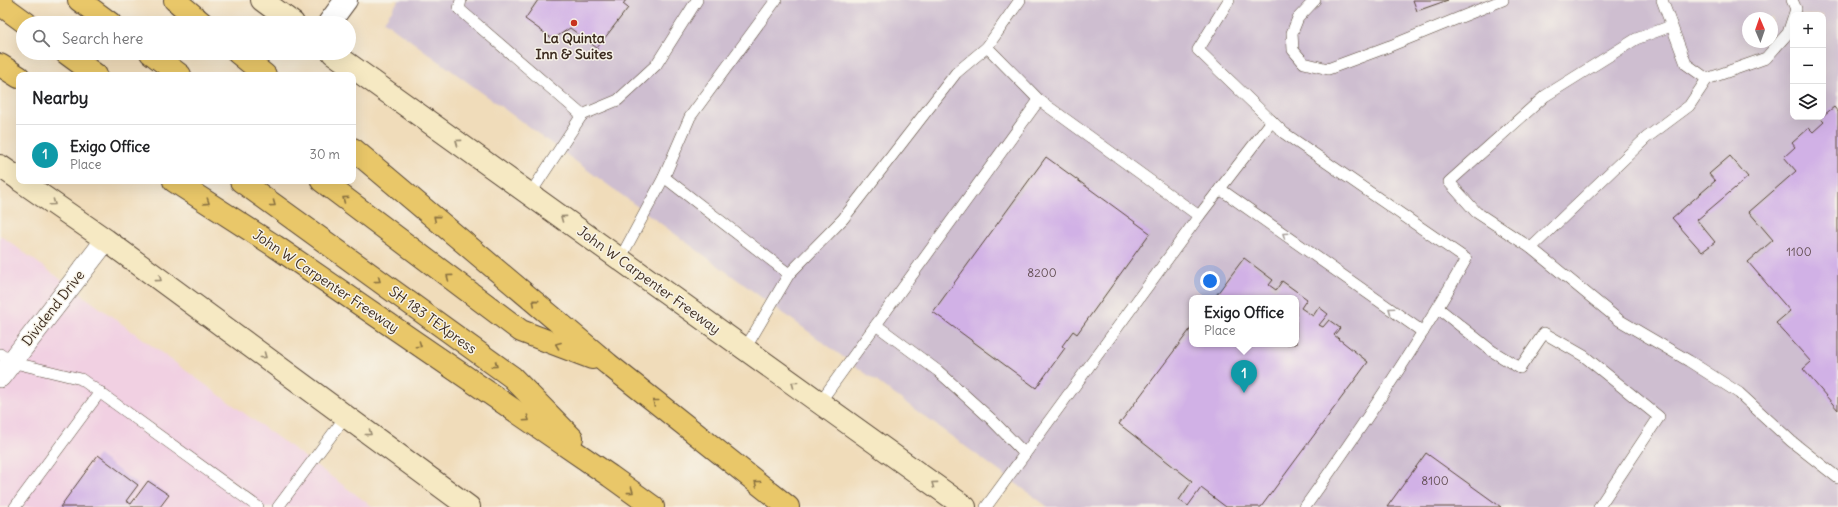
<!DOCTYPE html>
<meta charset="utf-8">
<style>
:root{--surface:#fff;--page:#f2f2f2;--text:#202124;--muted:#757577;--line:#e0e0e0;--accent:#c8321e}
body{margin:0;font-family:Delius,sans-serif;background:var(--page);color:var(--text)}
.controls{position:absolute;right:12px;top:12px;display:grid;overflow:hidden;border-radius:8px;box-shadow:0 4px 16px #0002}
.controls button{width:36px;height:36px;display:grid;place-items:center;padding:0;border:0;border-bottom:1px solid var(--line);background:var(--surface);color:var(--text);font:20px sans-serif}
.compass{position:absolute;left:1742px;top:12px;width:36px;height:36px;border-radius:50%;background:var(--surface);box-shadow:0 4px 16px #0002;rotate:358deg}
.you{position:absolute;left:1210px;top:281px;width:14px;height:14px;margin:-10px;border:3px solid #fff;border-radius:50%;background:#1a73e8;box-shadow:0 0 0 6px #1a73e833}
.badge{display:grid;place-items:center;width:26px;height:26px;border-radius:50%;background:var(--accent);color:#fff;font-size:13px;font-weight:700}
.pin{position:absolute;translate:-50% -33px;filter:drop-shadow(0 1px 2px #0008)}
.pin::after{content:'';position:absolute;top:21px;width:14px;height:12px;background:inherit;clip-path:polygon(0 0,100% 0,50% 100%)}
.popup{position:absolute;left:1189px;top:295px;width:110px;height:52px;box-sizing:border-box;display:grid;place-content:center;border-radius:8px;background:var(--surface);filter:drop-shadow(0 1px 3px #0005);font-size:13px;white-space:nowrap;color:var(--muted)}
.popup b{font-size:15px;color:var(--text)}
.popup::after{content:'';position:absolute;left:50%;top:100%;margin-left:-8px;border:8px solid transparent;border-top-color:var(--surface)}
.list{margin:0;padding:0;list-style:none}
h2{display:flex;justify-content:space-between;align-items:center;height:52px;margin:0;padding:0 16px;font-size:17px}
h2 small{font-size:13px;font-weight:400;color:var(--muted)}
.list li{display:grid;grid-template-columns:26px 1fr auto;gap:12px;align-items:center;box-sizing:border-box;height:60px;padding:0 16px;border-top:1px solid var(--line)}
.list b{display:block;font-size:15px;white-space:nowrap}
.list p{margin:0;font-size:13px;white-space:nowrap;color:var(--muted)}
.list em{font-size:13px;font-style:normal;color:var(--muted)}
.icon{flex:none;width:22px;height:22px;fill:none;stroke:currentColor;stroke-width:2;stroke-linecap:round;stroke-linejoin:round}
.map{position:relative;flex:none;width:1838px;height:507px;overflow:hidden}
.search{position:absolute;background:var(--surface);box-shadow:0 4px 16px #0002;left:16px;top:16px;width:340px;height:44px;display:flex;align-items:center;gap:10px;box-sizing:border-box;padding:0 14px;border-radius:22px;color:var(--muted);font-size:15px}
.panel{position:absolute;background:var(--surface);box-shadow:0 4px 16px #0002;left:16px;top:72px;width:340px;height:112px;border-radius:8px}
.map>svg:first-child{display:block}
</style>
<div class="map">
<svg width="1838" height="507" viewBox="0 0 1838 507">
<rect width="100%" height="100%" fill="#f7f3e8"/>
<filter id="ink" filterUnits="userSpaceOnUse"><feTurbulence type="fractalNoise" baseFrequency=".025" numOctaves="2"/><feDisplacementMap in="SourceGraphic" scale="8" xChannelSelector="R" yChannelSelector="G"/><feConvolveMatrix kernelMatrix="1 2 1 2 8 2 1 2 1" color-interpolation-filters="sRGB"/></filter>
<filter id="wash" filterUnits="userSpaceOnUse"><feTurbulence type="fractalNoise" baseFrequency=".012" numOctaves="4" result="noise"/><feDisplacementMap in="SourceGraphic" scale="16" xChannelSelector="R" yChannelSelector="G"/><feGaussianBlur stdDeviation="0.9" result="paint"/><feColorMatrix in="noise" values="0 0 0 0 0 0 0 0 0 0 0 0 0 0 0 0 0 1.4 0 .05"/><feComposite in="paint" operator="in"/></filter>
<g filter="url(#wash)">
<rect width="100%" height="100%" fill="#f0dcba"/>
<path fill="#f1d0e2" d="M0 235 373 507H0Z"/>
<path fill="#cebed0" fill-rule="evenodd" d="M399 0H1838V507H1048L384 21ZM1793 15H1823V117H1793ZM1748 18H1772V42H1748ZM1192 298H1296V344H1192Z"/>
<g id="blocks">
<g fill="#d1b1e6">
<path d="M538 0H626L623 4 628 8 597 48 570 28 553 39 525 19Z"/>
<path d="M1413 0H1448L1417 11Z"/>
<path d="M1834 107 1838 112V410L1803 369 1811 362 1776 323 1790 311 1748 262 1773 240 1749 212 1796 171 1784 157 1795 147 1792 143 1809 128 1813 132 1824 122 1820 118Z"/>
<path d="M1730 156 1748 177 1697 220 1715 242 1702 252 1672 218 1715 181 1709 174Z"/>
<path d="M1046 157 1150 233 1077 334 1073 331 1062 346 1065 348 1036 388 933 312Z"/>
<path d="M1244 258 1273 280 1269 285 1276 290 1282 281 1307 299 1301 308 1313 316 1319 307 1328 314 1319 325 1323 327 1329 320 1340 328 1334 335 1368 362 1261 507H1226L1201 488 1188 506 1179 500 1192 481 1119 424 1192 327V344H1296V298H1214Z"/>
<path d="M1426 453 1501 507H1387Z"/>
<path d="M98 455 138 485 126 501 131 504 148 481 169 495 160 507H60Z"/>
</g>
</g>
</g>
<g filter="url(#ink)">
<use href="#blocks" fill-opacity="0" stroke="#564535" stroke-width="1"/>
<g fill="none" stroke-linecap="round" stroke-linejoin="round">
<g stroke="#564535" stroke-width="12">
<g id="service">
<path d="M461 0 459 9 582 115 530 194"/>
<path d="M1229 0 1198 50 1284 133 1466 259C1418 345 1362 427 1305 507"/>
<path d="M1315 0 1298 18 1292 33 1293 50 1304 63 1328 69 1390 46 1503 0"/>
<path d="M1662 0 1686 64 1707 79 1766 58 1788 33 1793 18"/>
<path d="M1792 0 1796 9 1794 15"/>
<path d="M1671 26 1636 39 1545 96 1449 182 1476 212 1531 248 1646 138 1689 106 1707 79"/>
<path d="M582 115 618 100 656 65 697 0"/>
<path d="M664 177 789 274 745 349"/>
<path d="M1220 189 1423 332"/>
<path d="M1199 216 1272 121"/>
<path d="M1531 248 1619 320 1689 361 1739 393 1791 441 1838 478"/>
<path d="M620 259 664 177 690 117 776 0"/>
<path d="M789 274 843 219 956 73 987 47"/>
<path d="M1438 308 1492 351 1520 368 1544 333 1584 356 1659 417 1599 507"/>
<path d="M876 325 938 371 991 419 1025 454"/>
<path d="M0 354 11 362 81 379 258 507"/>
<path d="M820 402 1039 100 987 47 1020 0"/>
<path d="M15 507 100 392"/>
<path d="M278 507 346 416"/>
<path d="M986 507 1199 216 1039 100"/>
</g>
</g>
<g stroke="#564535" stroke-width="22">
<path id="minor" d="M0 377 106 240"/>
</g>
<g stroke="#564535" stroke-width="24">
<path id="tertiary" d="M329 23 346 0"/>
</g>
<g stroke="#564535" stroke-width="24">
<g id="secondary">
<path d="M262 0 293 23"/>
<path d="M333 53 965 507"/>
<path d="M0 166 19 179"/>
<path d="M21 181 106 240 469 507"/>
</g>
</g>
<g stroke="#564535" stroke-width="24">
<g id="motorway">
<path d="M79 0 110 23"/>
<path d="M175 0 202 23"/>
<path d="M0 4 26 23"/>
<path d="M66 53 96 75"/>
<path d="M151 53 180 75"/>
<path d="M238 53 265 75"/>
<path d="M0 65 19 77"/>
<path d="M353 149 608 364 788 507"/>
<path d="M174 181 275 246 610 476 653 507"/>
<path d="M241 181 512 377 572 438"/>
<path d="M322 181 521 331 592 358"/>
</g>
</g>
<use href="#service" stroke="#fff" stroke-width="11"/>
<use href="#minor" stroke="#fff" stroke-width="21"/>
<use href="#tertiary" stroke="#fff" stroke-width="22"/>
<use href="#secondary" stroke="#f6e9c3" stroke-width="22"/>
<use href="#motorway" stroke="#e9c769" stroke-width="22"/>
</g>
<defs><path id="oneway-chevron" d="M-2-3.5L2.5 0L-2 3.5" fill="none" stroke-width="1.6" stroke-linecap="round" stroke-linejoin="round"/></defs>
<g stroke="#988a70">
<use href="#oneway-chevron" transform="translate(458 142) rotate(-144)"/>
<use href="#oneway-chevron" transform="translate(53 203) rotate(35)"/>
<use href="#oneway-chevron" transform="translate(563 218) rotate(-144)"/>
<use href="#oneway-chevron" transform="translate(159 279) rotate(36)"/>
<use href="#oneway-chevron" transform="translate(264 356) rotate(36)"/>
<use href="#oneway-chevron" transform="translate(794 384) rotate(-144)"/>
<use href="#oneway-chevron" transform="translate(369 433) rotate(36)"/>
<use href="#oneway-chevron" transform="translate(934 484) rotate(-144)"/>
</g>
<g stroke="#897140">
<use href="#oneway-chevron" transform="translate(345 199) rotate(-143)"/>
<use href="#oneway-chevron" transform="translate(207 202) rotate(33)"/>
<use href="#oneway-chevron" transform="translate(273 204) rotate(36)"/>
<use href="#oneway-chevron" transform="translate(436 218) rotate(-140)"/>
<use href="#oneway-chevron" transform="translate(449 277) rotate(-143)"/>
<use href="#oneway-chevron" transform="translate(378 280) rotate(36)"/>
<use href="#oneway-chevron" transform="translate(535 302) rotate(-140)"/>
<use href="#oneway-chevron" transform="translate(419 345) rotate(34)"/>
<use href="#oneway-chevron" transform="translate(558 345) rotate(-159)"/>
<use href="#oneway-chevron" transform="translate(495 365) rotate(36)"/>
<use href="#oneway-chevron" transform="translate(655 402) rotate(-141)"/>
<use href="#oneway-chevron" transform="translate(527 419) rotate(34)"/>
<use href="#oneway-chevron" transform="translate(757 483) rotate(-141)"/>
<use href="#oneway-chevron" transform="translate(631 491) rotate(36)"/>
</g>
<g stroke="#a79f9a">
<use href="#oneway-chevron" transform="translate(1285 235) rotate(-145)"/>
<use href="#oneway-chevron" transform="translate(1391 310) rotate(-145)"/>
</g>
</g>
<circle fill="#c8321e" stroke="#f7f3e8" stroke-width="1.5" cx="574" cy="23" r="4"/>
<g text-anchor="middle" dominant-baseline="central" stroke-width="3" stroke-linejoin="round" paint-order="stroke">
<g font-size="12" fill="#604c50">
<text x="1799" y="251">1100</text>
<text x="1042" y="272">8200</text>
<text x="1435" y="480">8100</text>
</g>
<g font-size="14" font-weight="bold" fill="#3b2a1e" stroke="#f7f3e8">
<text x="574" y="38">La Quinta<tspan x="574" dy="16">Inn &amp; Suites</tspan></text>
</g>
<g font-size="14" fill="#3b2a1e" stroke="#f7f3e8">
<text transform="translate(649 280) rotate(36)">John W Carpenter Freeway</text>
<text transform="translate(326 281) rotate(34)">John W Carpenter Freeway</text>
<text transform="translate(53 308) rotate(-52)">Dividend Drive</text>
<text transform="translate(433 320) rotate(36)">SH 183 TEXpress</text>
</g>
</g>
</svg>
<div class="controls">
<button>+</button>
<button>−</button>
<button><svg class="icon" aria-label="layers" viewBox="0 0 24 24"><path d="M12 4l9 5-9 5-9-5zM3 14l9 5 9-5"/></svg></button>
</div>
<svg class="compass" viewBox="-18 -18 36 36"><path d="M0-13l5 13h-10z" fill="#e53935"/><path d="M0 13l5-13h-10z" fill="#757577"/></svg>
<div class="you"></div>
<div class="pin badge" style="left:1244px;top:393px;background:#0f9aa8">1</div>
<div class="popup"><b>Exigo Office</b>Place</div>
<div class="search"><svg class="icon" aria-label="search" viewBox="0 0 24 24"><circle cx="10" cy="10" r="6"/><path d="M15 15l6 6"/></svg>Search here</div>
<section class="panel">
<h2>Nearby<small></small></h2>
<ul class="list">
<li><span class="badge" style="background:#0f9aa8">1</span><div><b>Exigo Office</b><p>Place</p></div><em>30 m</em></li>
</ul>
</section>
</div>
